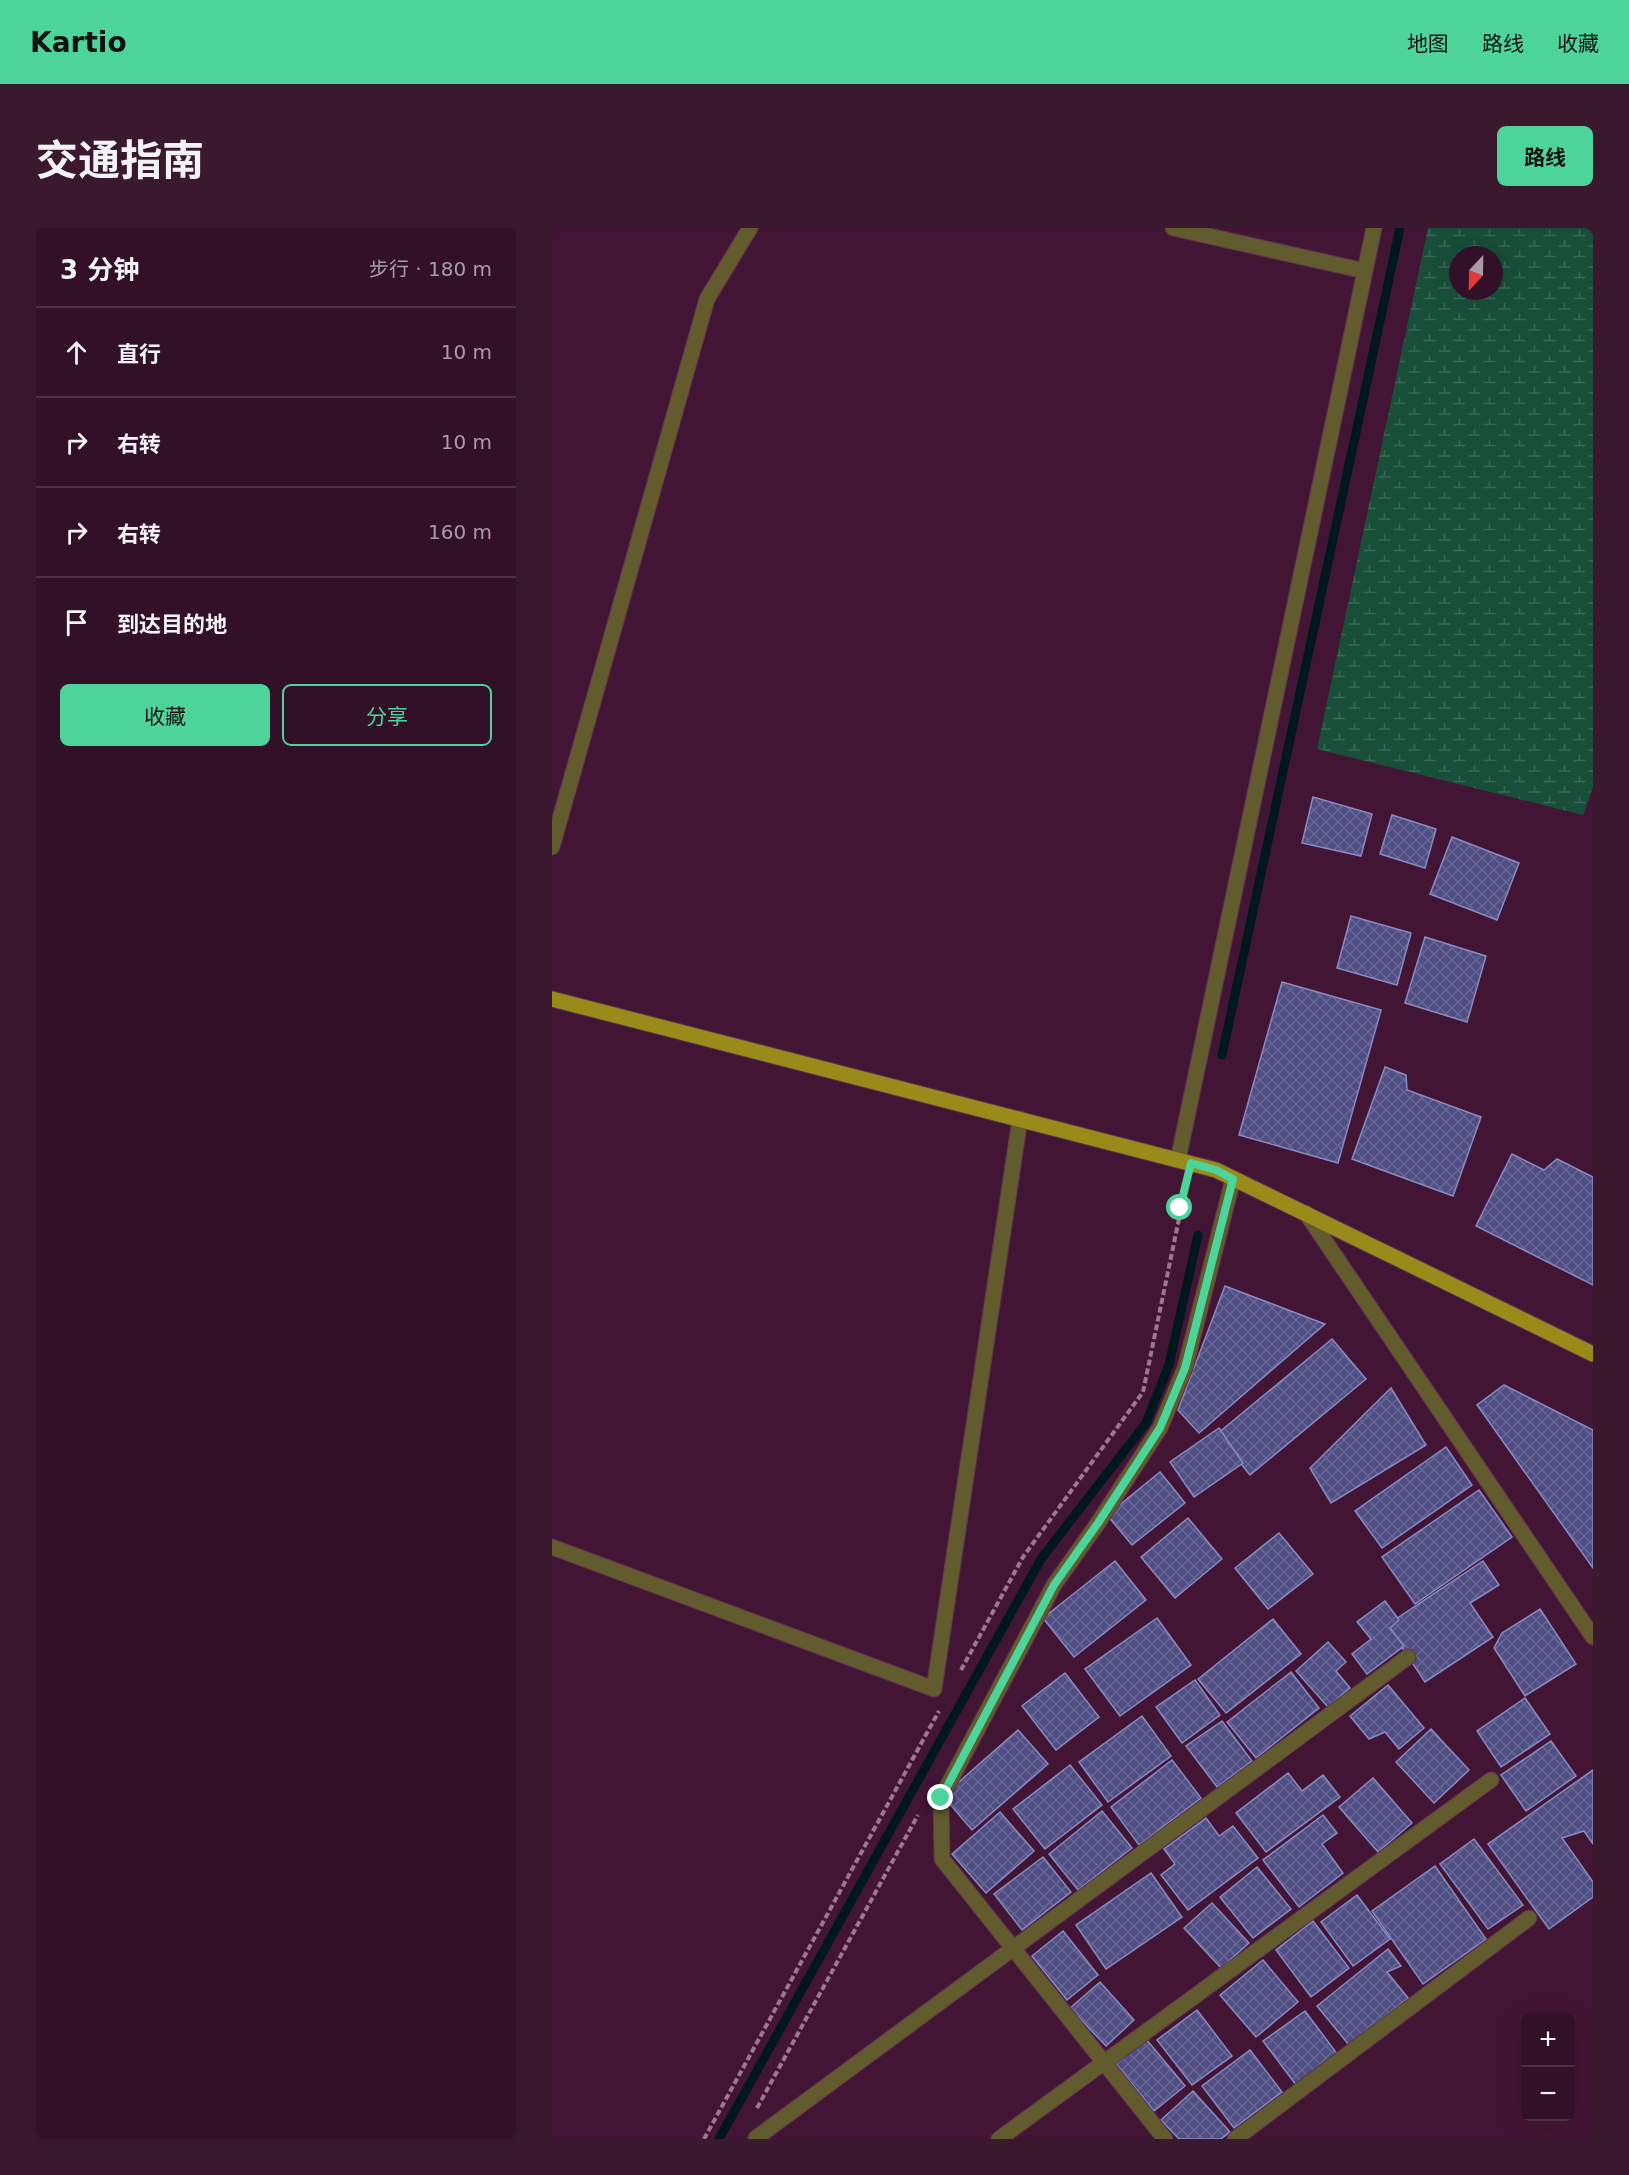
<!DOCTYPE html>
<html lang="zh">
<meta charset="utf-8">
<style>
:root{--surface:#321027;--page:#3a192f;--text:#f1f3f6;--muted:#a89da7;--line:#4d3044;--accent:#4cd49b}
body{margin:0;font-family:"DejaVu Sans","Noto Sans SC",sans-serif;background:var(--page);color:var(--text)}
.controls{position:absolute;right:18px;bottom:18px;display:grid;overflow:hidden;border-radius:9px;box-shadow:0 6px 24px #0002}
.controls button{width:54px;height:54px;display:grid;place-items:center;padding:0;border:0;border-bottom:2px solid var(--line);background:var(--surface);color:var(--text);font:30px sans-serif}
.compass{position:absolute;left:897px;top:18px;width:54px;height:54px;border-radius:50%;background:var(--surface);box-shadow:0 6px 24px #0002;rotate:202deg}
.stop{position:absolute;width:18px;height:18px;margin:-14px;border:4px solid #4cd49b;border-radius:50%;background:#fff}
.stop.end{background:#4cd49b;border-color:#fff;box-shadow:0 2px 6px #0008}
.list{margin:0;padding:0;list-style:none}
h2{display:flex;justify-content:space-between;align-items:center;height:78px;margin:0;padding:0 24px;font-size:26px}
h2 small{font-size:20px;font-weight:400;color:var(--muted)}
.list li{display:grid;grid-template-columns:39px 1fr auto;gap:18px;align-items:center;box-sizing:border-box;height:90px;padding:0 24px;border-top:2px solid var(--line)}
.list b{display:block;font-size:22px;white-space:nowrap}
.list em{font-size:20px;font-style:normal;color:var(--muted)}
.actions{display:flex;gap:12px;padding:18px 24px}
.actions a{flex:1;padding:14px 0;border:2px solid var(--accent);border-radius:9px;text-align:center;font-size:21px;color:var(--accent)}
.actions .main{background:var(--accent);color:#111}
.icon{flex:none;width:33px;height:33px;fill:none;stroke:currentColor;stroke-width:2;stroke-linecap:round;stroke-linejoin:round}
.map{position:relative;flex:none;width:1041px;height:1911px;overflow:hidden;border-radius:9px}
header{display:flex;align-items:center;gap:36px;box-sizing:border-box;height:84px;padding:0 30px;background:var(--accent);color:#111}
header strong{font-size:28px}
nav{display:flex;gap:33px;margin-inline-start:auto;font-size:21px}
.intro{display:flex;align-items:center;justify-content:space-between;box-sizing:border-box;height:144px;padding:0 36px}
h1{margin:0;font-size:42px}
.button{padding:15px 27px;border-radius:9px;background:var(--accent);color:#111;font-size:21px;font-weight:700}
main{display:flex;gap:36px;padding:0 36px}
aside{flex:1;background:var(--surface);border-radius:9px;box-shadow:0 6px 24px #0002}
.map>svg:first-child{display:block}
</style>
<header>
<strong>Kartio</strong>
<nav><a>地图</a><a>路线</a><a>收藏</a></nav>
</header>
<div class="intro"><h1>交通指南</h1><a class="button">路线</a></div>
<main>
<aside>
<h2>3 分钟<small>步行 · 180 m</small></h2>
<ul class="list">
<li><svg class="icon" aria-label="ahead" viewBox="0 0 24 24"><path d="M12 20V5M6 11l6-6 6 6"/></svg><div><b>直行</b></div><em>10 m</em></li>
<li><svg class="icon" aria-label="right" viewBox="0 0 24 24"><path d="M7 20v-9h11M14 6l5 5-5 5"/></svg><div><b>右转</b></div><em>10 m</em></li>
<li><svg class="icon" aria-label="right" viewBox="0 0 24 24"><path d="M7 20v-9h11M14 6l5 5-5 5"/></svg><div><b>右转</b></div><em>160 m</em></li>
<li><svg class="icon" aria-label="arrive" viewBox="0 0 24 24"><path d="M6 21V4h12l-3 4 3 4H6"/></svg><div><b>到达目的地</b></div></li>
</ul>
<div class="actions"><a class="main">收藏</a><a>分享</a></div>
</aside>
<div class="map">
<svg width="1041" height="1911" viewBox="0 0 1041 1911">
<defs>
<pattern id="wetland-marsh" width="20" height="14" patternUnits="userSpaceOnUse" patternTransform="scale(1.5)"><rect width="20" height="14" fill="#184f38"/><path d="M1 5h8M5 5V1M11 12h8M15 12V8" fill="none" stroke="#3a6754"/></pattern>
<pattern id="building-cross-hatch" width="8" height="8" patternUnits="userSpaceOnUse" patternTransform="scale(1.5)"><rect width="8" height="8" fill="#4e4e83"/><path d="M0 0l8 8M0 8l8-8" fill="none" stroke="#686694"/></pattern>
</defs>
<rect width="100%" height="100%" fill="#431534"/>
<path fill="url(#wetland-marsh)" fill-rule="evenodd" d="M876 0H1041V559L1031 587 765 521ZM906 27H942V63H906Z"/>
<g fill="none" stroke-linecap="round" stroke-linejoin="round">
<g stroke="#00171e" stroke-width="9">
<path d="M670 827 848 0"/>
<path d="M167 1911 489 1331 594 1195 617 1137 646 1007"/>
</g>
</g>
<g fill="url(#building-cross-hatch)" stroke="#898bc3" stroke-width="1.5">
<path d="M761 569 820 586 809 628 750 615Z"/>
<path d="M840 587 884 601 873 640 828 626Z"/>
<path d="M900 609 967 635 945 692 878 666Z"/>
<path d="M799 688 859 705 845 757 785 740Z"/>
<path d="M873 709 934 728 915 794 853 775Z"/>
<path d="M730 754 829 782 786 935 687 907Z"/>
<path d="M833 839 854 847 855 862 929 889 901 968 800 931Z"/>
<path d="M960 926 992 942 1005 931 1041 949V1057L924 998Z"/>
<path d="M673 1058 773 1096 647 1205 626 1182Z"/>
<path d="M780 1111 814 1151 698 1247 665 1206Z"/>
<path d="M952 1157 1041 1202V1340L925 1177Z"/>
<path d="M839 1160 874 1217 779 1275 758 1240Z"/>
<path d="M667 1200 691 1235 642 1269 618 1234Z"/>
<path d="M894 1219 920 1257 830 1320 803 1283Z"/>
<path d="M608 1244 633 1275 580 1317 555 1287Z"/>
<path d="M927 1262 960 1309 863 1376 830 1329Z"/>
<path d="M636 1290 670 1331 623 1370 589 1329Z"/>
<path d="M727 1305 761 1346 716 1381 683 1340Z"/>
<path d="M563 1333 594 1372 522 1429 491 1390Z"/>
<path d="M931 1333 947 1357 918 1375 941 1409 873 1454 835 1397Z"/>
<path d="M833 1373 847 1392 838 1400 852 1418 815 1446 800 1426 819 1411 805 1394Z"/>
<path d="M988 1381 1024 1436 973 1468 942 1420 950 1405Z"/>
<path d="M605 1390 639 1437 568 1488 533 1441Z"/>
<path d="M721 1391 749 1426 674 1485 646 1451Z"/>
<path d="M776 1414 794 1434 784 1443 798 1460 776 1479 744 1443Z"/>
<path d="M739 1444 767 1480 704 1530 675 1494Z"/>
<path d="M513 1445 547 1489 504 1522 470 1478Z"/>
<path d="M643 1452 668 1487 630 1515 604 1479Z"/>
<path d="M836 1457 872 1500 847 1521 833 1504 817 1511 798 1488Z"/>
<path d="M973 1470 998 1506 949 1539 925 1503Z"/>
<path d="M590 1488 619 1528 556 1574 527 1534Z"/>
<path d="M670 1493 700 1533 665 1559 634 1518Z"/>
<path d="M879 1501 917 1542 882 1575 844 1534Z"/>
<path d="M466 1502 496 1536 420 1602 391 1568Z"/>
<path d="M999 1513 1024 1548 974 1583 949 1547Z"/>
<path d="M620 1532 649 1570 587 1617 559 1579Z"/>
<path d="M518 1537 550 1577 493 1621 461 1581Z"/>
<path d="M1041 1542V1616L1032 1603 1010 1610 1041 1654V1669L997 1701 936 1616Z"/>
<path d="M736 1545 750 1563 771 1547 788 1569 714 1624 684 1585Z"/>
<path d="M821 1550 860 1595 826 1624 787 1579Z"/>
<path d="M550 1583 580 1620 526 1662 497 1626Z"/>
<path d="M448 1584 482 1623 434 1665 400 1626Z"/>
<path d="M771 1587 785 1605 770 1616 791 1645 747 1679 711 1632Z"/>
<path d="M654 1590 667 1608 681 1598 706 1630 636 1682 609 1647 623 1636 612 1621Z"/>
<path d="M922 1611 971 1677 936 1701 888 1636Z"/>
<path d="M491 1629 519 1664 470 1702 442 1666Z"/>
<path d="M883 1638 934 1711 871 1756 820 1683Z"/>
<path d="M705 1639 739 1681 701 1710 668 1669Z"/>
<path d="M599 1645 630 1689 554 1741 524 1697Z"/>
<path d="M805 1667 838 1711 801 1738 769 1694Z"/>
<path d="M660 1675 697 1715 669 1740 632 1700Z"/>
<path d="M761 1693 797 1740 759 1769 724 1722Z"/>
<path d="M511 1703 546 1747 515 1772 480 1728Z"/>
<path d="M836 1721 849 1738 835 1744 856 1770 797 1817 765 1778Z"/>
<path d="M711 1732 746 1774 704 1809 668 1767Z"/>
<path d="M548 1754 582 1792 554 1818 518 1780Z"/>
<path d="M645 1782 680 1828 640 1857 605 1812Z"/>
<path d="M753 1783 786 1827 744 1857 711 1813Z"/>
<path d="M594 1811 633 1858 602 1883 564 1836Z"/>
<path d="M698 1822 730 1864 682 1900 650 1858Z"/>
<path d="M641 1863 678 1904 669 1911H627L609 1892Z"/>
</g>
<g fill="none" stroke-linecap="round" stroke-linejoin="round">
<g stroke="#5e324f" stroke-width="17">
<g id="minor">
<path d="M621 0 813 43"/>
<path d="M0 619 155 71 198 0"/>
<path d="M626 932 822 0"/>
<path d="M754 985 1041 1409"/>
<path d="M0 1319 382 1461 468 891"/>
<path d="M204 1910 856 1429"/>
<path d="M447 1911 939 1552"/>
<path d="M613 1911 390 1631 389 1570 502 1357 546 1295 608 1200 633 1140 681 951"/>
<path d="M683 1911 977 1690"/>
</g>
</g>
<g stroke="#5e324f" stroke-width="17">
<path id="major" d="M0 771 664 942 1041 1126"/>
</g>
<g stroke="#9d778f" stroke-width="4" stroke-dasharray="6 3" stroke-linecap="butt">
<path d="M409 1442 471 1329 591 1164 634 957"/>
<path d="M205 1880 366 1587"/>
<path d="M152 1911 387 1483"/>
</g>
<use href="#minor" stroke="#615b2d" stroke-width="15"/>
<use href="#major" stroke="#988b1a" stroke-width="15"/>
</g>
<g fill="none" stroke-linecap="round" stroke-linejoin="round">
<path stroke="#4cd49b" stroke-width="8" d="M389 1570 502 1357 546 1295 608 1200 633 1140 681 951 664 942 639 935 628 980"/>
</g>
</svg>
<div class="controls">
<button>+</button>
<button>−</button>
</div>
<svg class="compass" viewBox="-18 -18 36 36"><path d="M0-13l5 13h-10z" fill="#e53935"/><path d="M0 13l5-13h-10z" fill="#a89da7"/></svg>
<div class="stop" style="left:628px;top:980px"></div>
<div class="stop end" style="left:389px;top:1570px"></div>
</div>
</main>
